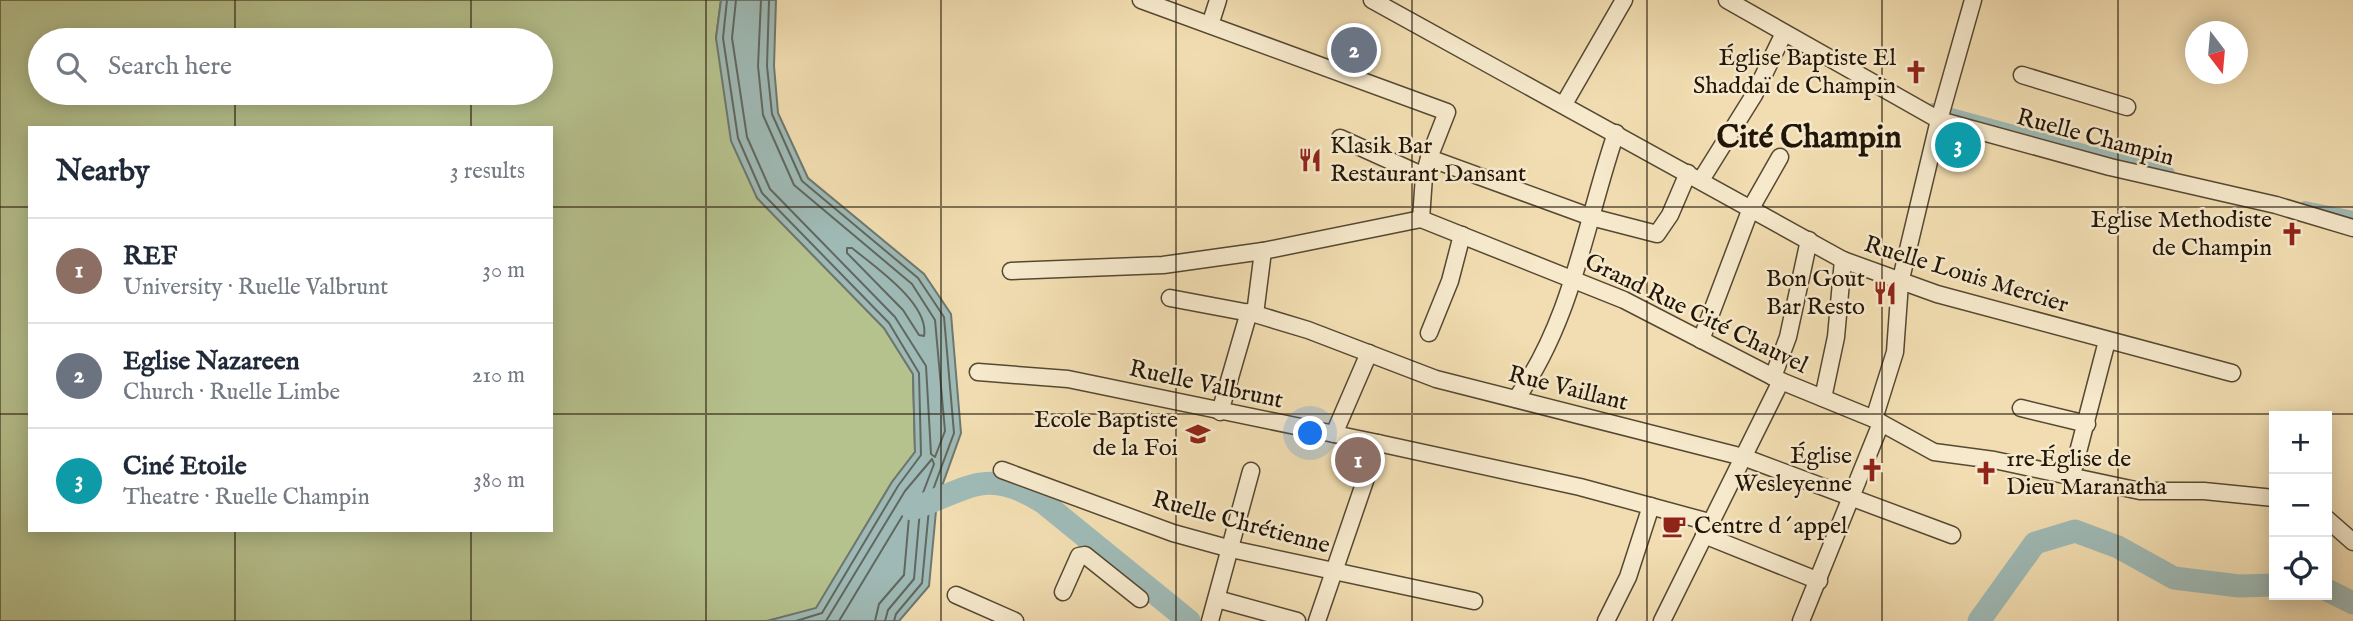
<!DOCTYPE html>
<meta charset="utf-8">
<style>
:root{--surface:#fff;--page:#f2f2f3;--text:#1f2937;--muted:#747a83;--line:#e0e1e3;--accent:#8f2418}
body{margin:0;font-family:"IM FELL English",serif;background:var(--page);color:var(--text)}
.controls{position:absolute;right:21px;bottom:21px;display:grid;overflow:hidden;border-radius:0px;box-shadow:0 4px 18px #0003}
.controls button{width:63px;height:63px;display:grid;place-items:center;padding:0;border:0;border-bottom:2px solid var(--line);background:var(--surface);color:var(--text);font:35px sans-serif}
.compass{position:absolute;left:2185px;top:21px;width:63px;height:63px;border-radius:50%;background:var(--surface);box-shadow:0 4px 18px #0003;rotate:164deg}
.you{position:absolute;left:1311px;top:434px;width:24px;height:24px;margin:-18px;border:5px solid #fff;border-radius:50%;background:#1a73e8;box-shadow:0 0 0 10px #1a73e833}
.badge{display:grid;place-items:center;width:46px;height:46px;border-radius:50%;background:var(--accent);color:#fff;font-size:23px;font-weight:700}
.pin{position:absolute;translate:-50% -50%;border:4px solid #fff;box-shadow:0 2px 7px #0006}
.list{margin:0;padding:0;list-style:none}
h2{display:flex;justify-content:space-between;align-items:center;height:91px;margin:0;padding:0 28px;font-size:30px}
h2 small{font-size:23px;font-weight:400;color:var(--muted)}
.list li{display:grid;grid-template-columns:46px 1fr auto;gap:21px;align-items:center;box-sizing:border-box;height:105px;padding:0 28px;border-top:2px solid var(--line)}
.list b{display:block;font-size:26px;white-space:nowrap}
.list p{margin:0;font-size:23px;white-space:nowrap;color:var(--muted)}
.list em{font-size:23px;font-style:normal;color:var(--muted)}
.icon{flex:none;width:38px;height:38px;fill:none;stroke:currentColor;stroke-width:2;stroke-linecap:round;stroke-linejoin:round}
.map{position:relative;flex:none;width:2353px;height:621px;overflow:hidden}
.search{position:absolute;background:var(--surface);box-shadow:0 4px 18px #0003;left:28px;top:28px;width:525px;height:77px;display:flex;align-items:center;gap:18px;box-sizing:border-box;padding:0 24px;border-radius:38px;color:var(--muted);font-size:26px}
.panel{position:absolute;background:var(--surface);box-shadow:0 4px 18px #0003;left:28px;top:126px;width:525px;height:406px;border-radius:0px}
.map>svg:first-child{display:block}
</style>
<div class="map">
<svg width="2353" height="621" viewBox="0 0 2353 621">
<rect width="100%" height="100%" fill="#f1ddb1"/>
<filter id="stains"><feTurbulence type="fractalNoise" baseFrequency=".00286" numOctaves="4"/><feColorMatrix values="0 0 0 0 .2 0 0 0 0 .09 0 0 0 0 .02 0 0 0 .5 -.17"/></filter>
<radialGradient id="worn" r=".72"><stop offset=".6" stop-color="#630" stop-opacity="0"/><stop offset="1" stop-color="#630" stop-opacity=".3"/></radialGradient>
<path fill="#b6c28e" stroke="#6c6c4b" stroke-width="2" fill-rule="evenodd" d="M0 0H721L716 38 757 198 884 328 913 374 915 452 892 482 816 609 767 621H0ZM40 40H541V93H40ZM30 128H551V530H30Z"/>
<path fill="#9fbab6" stroke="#6d7870" stroke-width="2" d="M721 0H776L774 66 778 113 808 178 924 274 951 314 961 433 937 500 929 586 899 621H767L816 608 892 482 915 452 913 374 884 328 757 198 731 141 716 38Z"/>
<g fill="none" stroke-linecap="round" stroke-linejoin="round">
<g stroke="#60685f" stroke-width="2">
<path d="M727 0 723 38 738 138 762 193 889 323 919 373 921 455 898 486 822 613 796 621"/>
<path d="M736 0 732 38 747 137 770 189 895 317 926 366 931 454 935 457 945 431 935 320 912 284 794 185 763 115 758 66 761 0"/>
<path d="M769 0 767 66 772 114 802 181 918 278 944 317 954 433 930 498 922 583 896 614 894 621"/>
<path d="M847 248H852C874 266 930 304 924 336L919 335 903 310 847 253Z"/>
<path d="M826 621 905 491 932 459 934 464 921 498 914 579 888 610 885 621"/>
<path d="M839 621 903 515 907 513 909 517 904 575 879 604 875 621"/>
</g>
<g stroke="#9fbab6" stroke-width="12">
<path d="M1933 109 2169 173"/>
<path d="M2305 207 2353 217"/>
</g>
<g stroke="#9fbab6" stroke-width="23">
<path d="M912 509C969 489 986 466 1044 503L1189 621"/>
<path d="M2327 590 2353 603"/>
<path d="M1979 621 2035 543 2075 531 2118 547 2174 578 2239 586 2274 585"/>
</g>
<g stroke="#564832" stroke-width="19">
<g id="minor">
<path d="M1141 0 1447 112 1429 158 1591 217 1657 234 1670 215 1688 173"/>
<path d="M1372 0 1843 260 1937 294 2232 373"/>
<path d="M1727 0 1939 120 2110 167 2276 205 2353 228"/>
<path d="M1210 25 1218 0"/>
<path d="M2022 75 2127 107"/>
<path d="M1564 104 1624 0"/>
<path d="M1340 138 1424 176 1429 158"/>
<path d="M1701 180 1754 95 1784 33"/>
<path d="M1421 219 1424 176"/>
<path d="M1011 271 1163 265 1263 251 1421 219 1624 300 1781 381 1874 419 1934 452 1994 460 2140 491H2204L2274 498"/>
<path d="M1170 298 1255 314 1308 330 1436 379 1743 457 1952 535"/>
<path d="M1255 314 1263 251"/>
<path d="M1429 333 1450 281 1462 235"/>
<path d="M1701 340 1751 208 1780 157"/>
<path d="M978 372 1068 379 1378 443 1580 487 1709 522"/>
<path d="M1773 377 1788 337 1809 240"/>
<path d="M1823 398 1836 337 1843 260"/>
<path d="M1516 399C1573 319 1585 224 1616 133"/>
<path d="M2021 408 2087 424"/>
<path d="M1220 412 1249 312"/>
<path d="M1874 419 1895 352 1900 283 1939 120 1973 0"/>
<path d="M1334 434 1369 353"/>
<path d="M1002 470 1173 533 1231 549 1474 601"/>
<path d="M2072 475 2107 341"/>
<path d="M2327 519 2353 542"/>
<path d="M1704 535 1819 581"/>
<path d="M1063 592 1079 556 1085 555 1140 599"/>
<path d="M956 595 1015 621"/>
<path d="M1217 599 1297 621"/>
<path d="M1210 621 1251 471"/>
<path d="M1317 621 1378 443"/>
<path d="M1606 621 1628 577 1651 506"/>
<path d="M1662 621 1781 381"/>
<path d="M1801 621 1881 423"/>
</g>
</g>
<use href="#minor" stroke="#f6e9cc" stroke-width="16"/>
</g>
<path fill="none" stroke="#221608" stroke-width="2" stroke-opacity="0.55" d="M235 0V40M471 0V40M706 0V621M941 0V621M1176 0V621M1412 0V621M1647 0V621M1882 0V621M2118 0V621M235 93V128M471 93V128M0 207H30M551 207H2353M0 414H30M551 414H2353M235 530V621M471 530V621"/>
<defs>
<g id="church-bare" transform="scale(1.89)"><path d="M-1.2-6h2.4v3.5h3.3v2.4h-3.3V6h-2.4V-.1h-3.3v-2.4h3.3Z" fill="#8f2418" stroke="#f6e9cc" stroke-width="2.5" paint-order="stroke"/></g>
<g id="restaurant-bare" transform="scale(1.89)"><path d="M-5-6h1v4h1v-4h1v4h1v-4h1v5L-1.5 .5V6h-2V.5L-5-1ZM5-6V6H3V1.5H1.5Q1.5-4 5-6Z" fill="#8f2418" stroke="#f6e9cc" stroke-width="2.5" paint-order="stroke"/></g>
<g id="school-bare" transform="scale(1.89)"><path d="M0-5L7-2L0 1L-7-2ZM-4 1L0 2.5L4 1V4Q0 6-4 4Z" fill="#8f2418" stroke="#f6e9cc" stroke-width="2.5" paint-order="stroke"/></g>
<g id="cafe-bare" transform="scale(1.89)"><path d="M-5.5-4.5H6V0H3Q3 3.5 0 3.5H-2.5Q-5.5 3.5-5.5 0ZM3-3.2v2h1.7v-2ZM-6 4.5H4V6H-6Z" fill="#8f2418" stroke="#f6e9cc" stroke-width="2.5" paint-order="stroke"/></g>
</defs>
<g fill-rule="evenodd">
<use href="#church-bare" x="1916" y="72"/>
<use href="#restaurant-bare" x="1310" y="160"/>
<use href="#church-bare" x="2292" y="234"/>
<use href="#restaurant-bare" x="1885" y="293"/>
<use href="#school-bare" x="1198" y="434"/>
<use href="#church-bare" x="1872" y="470"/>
<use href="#church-bare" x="1986" y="473"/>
<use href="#cafe-bare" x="1674" y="526"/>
</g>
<g text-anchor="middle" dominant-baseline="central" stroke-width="5" stroke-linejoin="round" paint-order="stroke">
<g font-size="24" fill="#221608" stroke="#f6e9cc" text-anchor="end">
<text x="1896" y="58">Église Baptiste El<tspan x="1896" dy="28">Shaddaï de Champin</tspan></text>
<text x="1330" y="146" text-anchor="start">Klasik Bar<tspan x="1330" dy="28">Restaurant Dansant</tspan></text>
<text x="2272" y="220">Eglise Methodiste<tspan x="2272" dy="28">de Champin</tspan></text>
<text x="1865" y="279">Bon Gout<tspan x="1865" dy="28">Bar Resto</tspan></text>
<text x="1178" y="420">Ecole Baptiste<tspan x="1178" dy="28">de la Foi</tspan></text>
<text x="1852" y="456">Église<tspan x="1852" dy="28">Wesleyenne</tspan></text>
<text x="2006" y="459" text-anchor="start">1re Église de<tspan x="2006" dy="28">Dieu Maranatha</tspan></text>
<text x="1694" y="526" text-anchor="start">Centre d´appel</text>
</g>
<g font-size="24" fill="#221608" stroke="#f6e9cc">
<text transform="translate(2095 138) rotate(15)">Ruelle Champin</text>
<text transform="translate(1966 275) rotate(17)">Ruelle Louis Mercier</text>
<text transform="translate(1696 314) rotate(26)">Grand Rue Cité Chauvel</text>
<text transform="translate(1206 385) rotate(12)">Ruelle Valbrunt</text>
<text transform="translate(1568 389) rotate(14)">Rue Vaillant</text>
<text transform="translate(1241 523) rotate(15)">Ruelle Chrétienne</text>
</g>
<g font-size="32" font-weight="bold" fill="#221608" stroke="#f6e9cc">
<text x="1809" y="138">Cité Champin</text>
</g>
</g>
<rect width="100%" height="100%" filter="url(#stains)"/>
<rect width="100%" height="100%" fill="url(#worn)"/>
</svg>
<div class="controls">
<button>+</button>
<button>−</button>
<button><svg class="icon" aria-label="locate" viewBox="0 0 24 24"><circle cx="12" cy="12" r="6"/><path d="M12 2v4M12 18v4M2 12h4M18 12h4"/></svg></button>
</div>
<svg class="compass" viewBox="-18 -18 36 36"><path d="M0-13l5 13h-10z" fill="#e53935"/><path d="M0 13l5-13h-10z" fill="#747a83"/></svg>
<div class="you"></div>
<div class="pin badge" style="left:1358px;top:460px;background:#8d6e63">1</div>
<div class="pin badge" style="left:1354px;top:50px;background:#6b7280">2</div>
<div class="pin badge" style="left:1958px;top:145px;background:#0f9aa8">3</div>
<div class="search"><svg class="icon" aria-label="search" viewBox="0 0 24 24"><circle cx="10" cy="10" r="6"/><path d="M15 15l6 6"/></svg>Search here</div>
<section class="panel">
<h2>Nearby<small>3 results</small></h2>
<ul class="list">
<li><span class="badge" style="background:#8d6e63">1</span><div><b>REF</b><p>University · Ruelle Valbrunt</p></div><em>30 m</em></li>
<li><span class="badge" style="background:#6b7280">2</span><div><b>Eglise Nazareen</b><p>Church · Ruelle Limbe</p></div><em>210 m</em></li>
<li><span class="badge" style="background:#0f9aa8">3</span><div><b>Ciné Etoile</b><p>Theatre · Ruelle Champin</p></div><em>380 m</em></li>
</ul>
</section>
</div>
